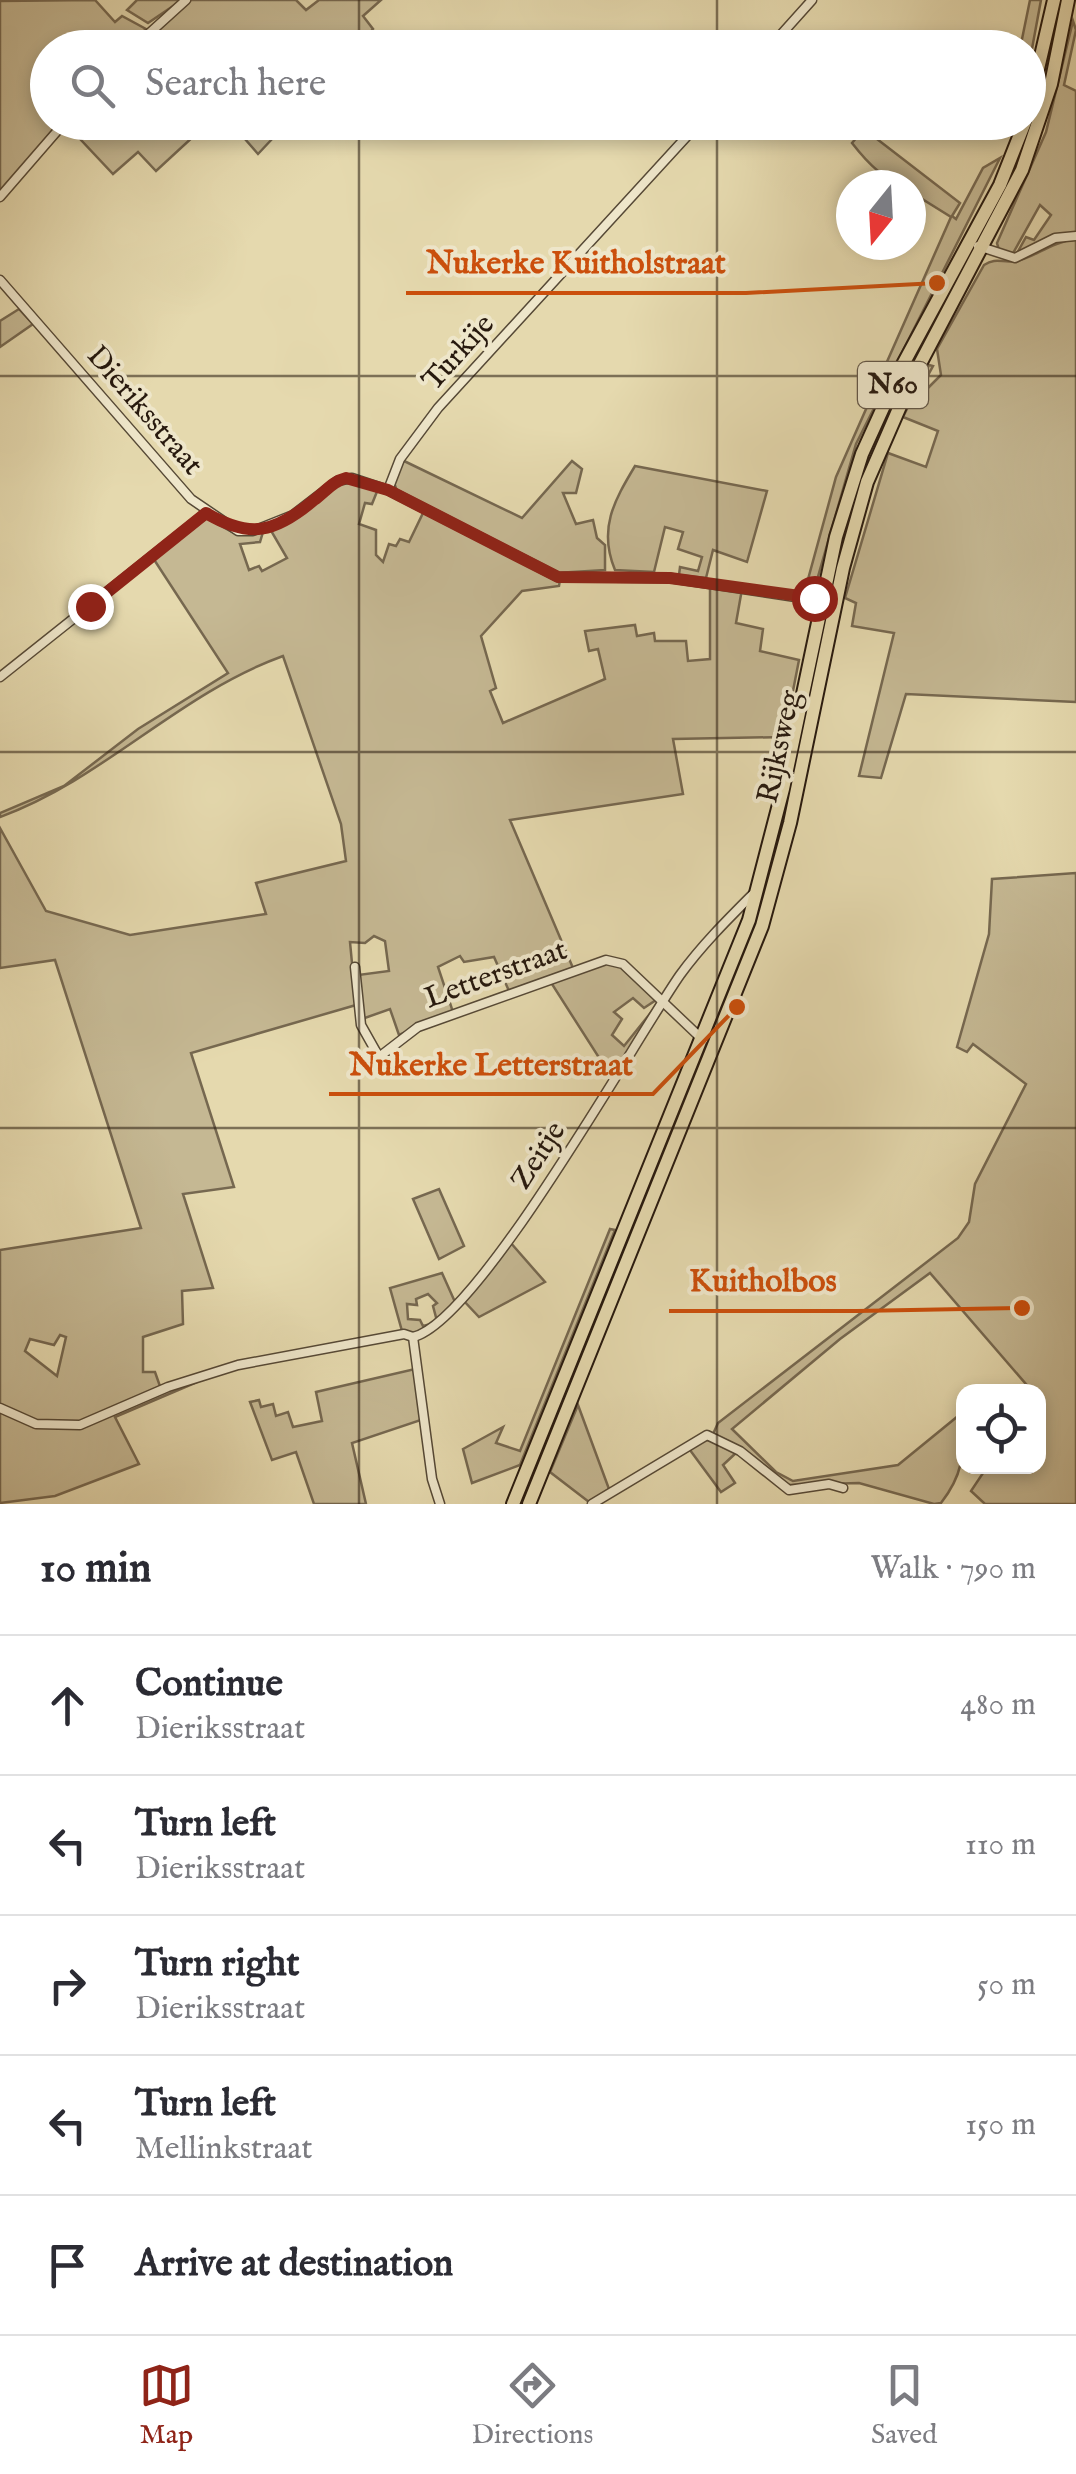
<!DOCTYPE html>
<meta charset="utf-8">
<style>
:root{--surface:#fff;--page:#f2f2f3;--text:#2b2b33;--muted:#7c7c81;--line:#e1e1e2;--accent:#8f2418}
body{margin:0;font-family:"IM FELL English",serif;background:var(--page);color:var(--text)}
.controls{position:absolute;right:30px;bottom:30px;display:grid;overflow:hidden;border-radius:20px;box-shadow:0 5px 15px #0003}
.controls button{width:90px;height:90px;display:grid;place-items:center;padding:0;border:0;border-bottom:2px solid var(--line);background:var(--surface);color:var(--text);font:50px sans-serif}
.compass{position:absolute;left:836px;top:170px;width:90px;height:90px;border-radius:50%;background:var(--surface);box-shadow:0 5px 15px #0003;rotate:198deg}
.stop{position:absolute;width:30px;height:30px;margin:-22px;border:8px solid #8f2418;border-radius:50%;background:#fff}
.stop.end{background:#8f2418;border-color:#fff;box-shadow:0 2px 10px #0008}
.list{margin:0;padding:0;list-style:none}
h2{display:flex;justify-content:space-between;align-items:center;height:130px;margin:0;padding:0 40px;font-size:42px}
h2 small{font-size:32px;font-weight:400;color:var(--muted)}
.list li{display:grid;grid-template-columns:65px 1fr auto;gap:30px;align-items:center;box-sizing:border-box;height:140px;padding:0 40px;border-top:2px solid var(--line)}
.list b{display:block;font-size:38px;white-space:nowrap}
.list p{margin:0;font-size:32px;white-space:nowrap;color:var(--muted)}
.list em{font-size:32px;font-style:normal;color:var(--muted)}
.icon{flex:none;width:55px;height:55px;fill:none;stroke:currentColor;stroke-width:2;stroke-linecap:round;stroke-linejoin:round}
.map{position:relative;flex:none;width:1076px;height:1504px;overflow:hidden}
.search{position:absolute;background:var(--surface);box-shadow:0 5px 15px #0003;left:30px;right:30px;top:30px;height:110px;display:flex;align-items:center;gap:25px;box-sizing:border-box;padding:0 35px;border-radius:55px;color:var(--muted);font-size:38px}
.sheet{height:830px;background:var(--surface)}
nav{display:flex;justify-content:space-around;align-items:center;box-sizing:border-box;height:140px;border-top:2px solid var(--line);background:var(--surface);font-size:28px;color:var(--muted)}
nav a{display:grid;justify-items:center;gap:5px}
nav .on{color:var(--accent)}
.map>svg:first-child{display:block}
</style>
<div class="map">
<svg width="1076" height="1504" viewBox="0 0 1076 1504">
<rect width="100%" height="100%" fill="#e5d9ae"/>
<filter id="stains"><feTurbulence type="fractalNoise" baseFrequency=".002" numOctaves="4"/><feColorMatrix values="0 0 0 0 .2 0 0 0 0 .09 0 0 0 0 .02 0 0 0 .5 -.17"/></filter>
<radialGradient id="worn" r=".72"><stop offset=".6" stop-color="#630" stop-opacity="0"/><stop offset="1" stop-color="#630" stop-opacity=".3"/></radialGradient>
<g fill="#c5b893" stroke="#766850" stroke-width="2.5" fill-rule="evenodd">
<path d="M95 0 115 22 122 16 146 29 128 47 48 48V122L61 123 0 192V1Z"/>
<path d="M137 0H182L148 23 127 10Z"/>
<path d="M191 0H296L306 10 319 0H381L363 16 373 29 356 47H182L171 33 163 38 157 29Z"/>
<path d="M1030 0H1041L1029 65 1028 48 954 47 976 33 1021 44Z"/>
<path d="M1073 21 1076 30 1064 85 1076 91V233L1016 255 1026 237 1034 240 1051 215 1040 205 1012 255 999 250 997 243 1046 132Z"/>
<path d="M142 123 156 133 166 123H208L156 171 138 152 113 174 66 124Z"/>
<path d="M231 123H287L258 154Z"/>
<path d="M864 129 960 203 952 216 956 219 983 168 1000 158 856 444 815 587 804 594 836 477 951 217 911 192V185C887 185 866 161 852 143Z"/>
<path d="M1076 239V702L906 694 881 778 859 776 894 633 852 626 856 603 845 598 888 453 926 467 938 431 903 417 929 365 933 366 913 403 941 375 937 349 984 265C996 257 1002 263 1015 261 1033 259 1050 242 1076 239Z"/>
<path d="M19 309 33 324 0 347V321Z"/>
<path d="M402 460 522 518 572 461 582 469 576 493H563L576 524 593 520 597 538 605 545V570L556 573 397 491 393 480Z"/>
<path d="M635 466 767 491 747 562 713 550 706 578 679 575 680 567 698 571 702 557 678 549 683 532 665 527 654 572 615 570C598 529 614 501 635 466Z"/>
<path d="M346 480 378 489 372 504 365 503 359 524 376 530V555L383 562 389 544 396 546 400 539 409 542 424 511 560 580 559 586 522 591 481 636 496 688 490 691 503 723 605 679 598 649 589 651 585 631 635 625 637 636 654 633 655 641H686L688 661 710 659V584L742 589 736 623 763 629 760 651 799 660 784 737 673 739 683 794 510 820 573 968 509 991 494 957 464 962 460 956 438 967 453 1012 399 1035 390 1009 362 1019 358 975 389 971 385 941 374 936 365 943 350 942 356 1005 191 1053 234 1187 183 1194 213 1288 182 1291 183 1324 143 1337V1372H155L162 1392 197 1382 115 1417 139 1464 55 1496 0 1503V1250L141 1228 55 960 0 968V828L46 911 130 935 266 914 256 883 346 861 341 824 283 656C178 694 104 779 0 817V813L64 786 138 729 228 673 153 558 206 518 236 534 263 532 260 542 240 544 249 570 259 566 262 571 287 558 270 529ZM60 1335 66 1337 57 1376 25 1351 30 1339 54 1345Z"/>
<path d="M1076 873V1504H985L971 1491 987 1467 1038 1466V1392L1032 1391 930 1273 840 1339 732 1429 776 1472 793 1481 898 1465 963 1412C963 1454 965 1472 941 1503L934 1504 859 1483 788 1485 713 1434 718 1423 958 1238 969 1222 975 1184 1026 1084 973 1044 967 1052 957 1047 989 934 992 879Z"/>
<path d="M601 963 620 965 656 1000 644 1008 633 998 614 1012 622 1019 612 1035 624 1046 657 1005 612 1078 550 981Z"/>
<path d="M439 1189 464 1246 439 1259 413 1199Z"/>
<path d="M610 1229 615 1230 520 1465 472 1483 463 1449 503 1427 496 1443 520 1451Z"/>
<path d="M510 1242 545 1282 479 1317 463 1300Z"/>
<path d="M442 1273 455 1302 437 1321 433 1306 437 1303 428 1294 416 1299 417 1305 407 1304 408 1319 420 1320 423 1326 431 1324 417 1335 402 1331 390 1288Z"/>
<path d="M415 1369 421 1420 352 1443 366 1504H314L296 1452 272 1460 250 1402 259 1400 261 1407 273 1404 276 1416 288 1412 293 1427 322 1421 316 1392Z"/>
<path d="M578 1405 609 1489 589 1502 550 1472Z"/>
<path d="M700 1440H712L737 1452 723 1465 735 1483 721 1492 687 1446Z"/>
</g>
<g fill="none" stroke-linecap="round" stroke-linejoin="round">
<g stroke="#564936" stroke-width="11">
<g id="street">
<path d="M133 48 186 0"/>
<path d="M769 48 812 0"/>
<path d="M0 197 65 122"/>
<path d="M978 246 1015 258 1055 238 1076 236"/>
<path d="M0 280 191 499 238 531H253L293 515 337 481 352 478 388 490 558 577 670 578 835 603"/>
<path d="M388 490 400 459 438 408 700 122"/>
<path d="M0 677 206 513"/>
<path d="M355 967 361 1025 379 1057 418 1027 606 960 623 964 703 1040"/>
<path d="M413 1337C478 1322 634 1041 680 975 701 946 727 920 752 895"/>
<path d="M0 1408 36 1424 80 1425 168 1387 238 1365 404 1334 413 1337 432 1479 440 1504"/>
<path d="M592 1504 707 1435 740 1451 789 1490 829 1484 843 1488"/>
</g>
</g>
<g stroke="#27190e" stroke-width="16">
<g id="highway">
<path d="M1028 112 1054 0"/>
<path d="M513 1504 749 920 783 789 836 537 862 454 901 368 1000 185 1025 122"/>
<path d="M529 1504 762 926 790 823 843 568 867 482 911 381 1022 170 1051 84 1068 0"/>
</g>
</g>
<use href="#street" stroke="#eee6ca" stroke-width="8"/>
<use href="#highway" stroke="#e5d9ae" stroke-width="12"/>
</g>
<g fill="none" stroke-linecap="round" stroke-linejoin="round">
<path stroke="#8f2418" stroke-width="12" d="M90 606 206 513C250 539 275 533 314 500 325 492 333 481 346 478L388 490 558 577 670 578 814 598"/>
</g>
<path fill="none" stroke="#27190e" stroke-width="2.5" stroke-opacity="0.55" d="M359 0V48M717 0V48M359 122V1504M717 122V1504M0 376H1076M0 752H1076M0 1128H1076"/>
<g text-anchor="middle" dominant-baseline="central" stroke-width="8" stroke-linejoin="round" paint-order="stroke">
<rect fill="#eee6ca" stroke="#635646" stroke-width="2.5" x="858" y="362" width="70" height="46" rx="8"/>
<g font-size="28" font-weight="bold" fill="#27190e">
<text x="893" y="385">N60</text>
</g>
<g font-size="30" fill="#27190e" stroke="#eee6ca">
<text transform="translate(459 353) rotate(-48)">Turkije</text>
<text transform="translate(144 411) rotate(49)">Dieriksstraat</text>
<text transform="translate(780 747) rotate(-78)">Rijksweg</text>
<text transform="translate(496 975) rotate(-20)">Letterstraat</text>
<text transform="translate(539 1156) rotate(-57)">Zeitje</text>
</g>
</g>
<path fill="none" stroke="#cb4f0c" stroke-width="4" d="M937 283L746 293H406M737 1007L653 1094H329M1022 1308L857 1311H669"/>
<g fill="#cb4f0c" stroke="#eee6ca" stroke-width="4">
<circle cx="937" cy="283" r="10"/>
<circle cx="737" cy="1007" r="10"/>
<circle cx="1022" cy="1308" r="10"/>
</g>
<g font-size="32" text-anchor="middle" font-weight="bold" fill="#cb4f0c" stroke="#eee6ca" stroke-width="8" stroke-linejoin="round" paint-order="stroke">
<text x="576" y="273">Nukerke Kuitholstraat</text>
<text x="491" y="1075">Nukerke Letterstraat</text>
<text x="763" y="1291">Kuitholbos</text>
</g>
<rect width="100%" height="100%" filter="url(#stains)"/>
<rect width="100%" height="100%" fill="url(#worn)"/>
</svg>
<div class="controls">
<button><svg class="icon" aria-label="locate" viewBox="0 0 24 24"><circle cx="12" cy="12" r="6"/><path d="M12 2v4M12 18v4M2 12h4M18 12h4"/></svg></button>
</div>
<svg class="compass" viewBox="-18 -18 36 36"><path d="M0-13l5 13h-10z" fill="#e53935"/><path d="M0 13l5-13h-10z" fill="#7c7c81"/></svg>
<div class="stop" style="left:814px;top:598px"></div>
<div class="stop end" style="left:90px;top:606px"></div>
<div class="search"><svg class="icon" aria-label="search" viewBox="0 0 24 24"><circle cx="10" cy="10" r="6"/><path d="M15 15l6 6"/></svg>Search here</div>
</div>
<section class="sheet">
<h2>10 min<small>Walk · 790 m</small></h2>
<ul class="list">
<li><svg class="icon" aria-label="ahead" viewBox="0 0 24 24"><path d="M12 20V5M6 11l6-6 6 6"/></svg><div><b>Continue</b><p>Dieriksstraat</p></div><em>480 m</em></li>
<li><svg class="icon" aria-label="left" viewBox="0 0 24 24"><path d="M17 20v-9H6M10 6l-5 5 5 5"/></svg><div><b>Turn left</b><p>Dieriksstraat</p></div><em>110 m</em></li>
<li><svg class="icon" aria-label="right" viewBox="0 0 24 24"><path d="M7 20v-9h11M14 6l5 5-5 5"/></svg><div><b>Turn right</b><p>Dieriksstraat</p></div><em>50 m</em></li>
<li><svg class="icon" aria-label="left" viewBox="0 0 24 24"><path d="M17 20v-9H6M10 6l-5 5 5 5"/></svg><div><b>Turn left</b><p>Mellinkstraat</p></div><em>150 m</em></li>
<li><svg class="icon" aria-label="arrive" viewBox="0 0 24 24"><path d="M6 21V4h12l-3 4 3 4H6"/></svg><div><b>Arrive at destination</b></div></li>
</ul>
</section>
<nav>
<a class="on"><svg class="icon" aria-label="map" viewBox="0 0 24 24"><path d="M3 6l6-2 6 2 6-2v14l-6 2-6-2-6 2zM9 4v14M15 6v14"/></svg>Map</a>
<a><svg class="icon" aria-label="directions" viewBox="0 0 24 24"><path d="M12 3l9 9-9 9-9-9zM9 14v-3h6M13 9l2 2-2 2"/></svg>Directions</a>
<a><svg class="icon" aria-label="saved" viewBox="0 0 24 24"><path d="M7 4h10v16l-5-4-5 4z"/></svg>Saved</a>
</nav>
